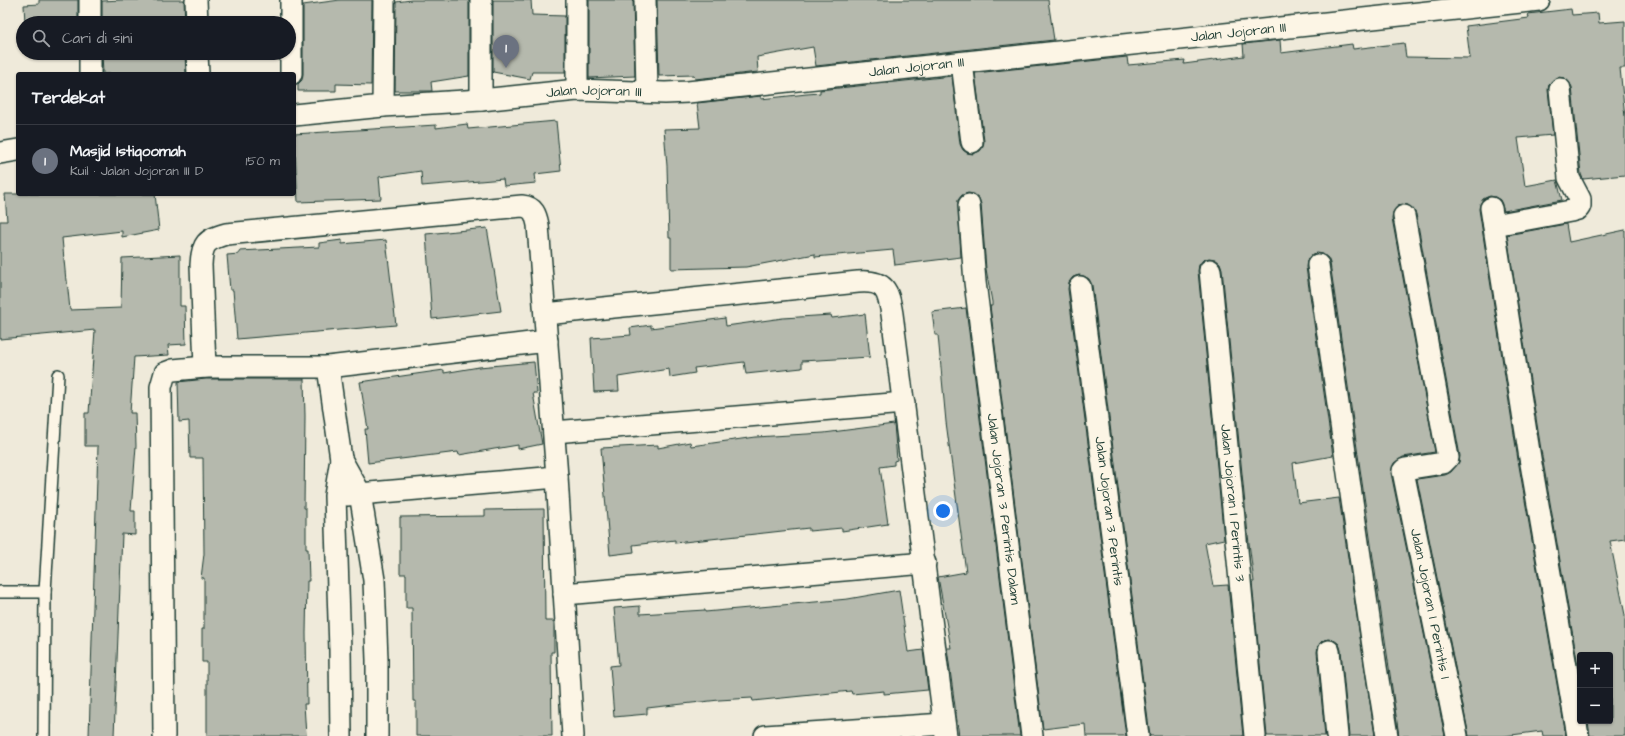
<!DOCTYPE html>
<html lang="id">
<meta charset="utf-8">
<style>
:root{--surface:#171b24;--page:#20242c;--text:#f1f3f6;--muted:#9ea1a6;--line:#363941;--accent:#d1495b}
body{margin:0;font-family:"Architects Daughter",sans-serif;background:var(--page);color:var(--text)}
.controls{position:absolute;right:12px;bottom:12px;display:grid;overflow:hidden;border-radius:4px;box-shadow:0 1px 3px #0004}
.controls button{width:36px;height:36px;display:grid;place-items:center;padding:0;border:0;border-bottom:1px solid var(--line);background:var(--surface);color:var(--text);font:20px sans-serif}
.you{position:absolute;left:943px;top:511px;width:14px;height:14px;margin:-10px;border:3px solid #fff;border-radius:50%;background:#1a73e8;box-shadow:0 0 0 6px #1a73e833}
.badge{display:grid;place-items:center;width:26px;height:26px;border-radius:50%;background:var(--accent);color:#fff;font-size:13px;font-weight:700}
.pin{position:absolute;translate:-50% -33px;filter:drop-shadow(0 1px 2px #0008)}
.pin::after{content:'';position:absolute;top:21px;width:14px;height:12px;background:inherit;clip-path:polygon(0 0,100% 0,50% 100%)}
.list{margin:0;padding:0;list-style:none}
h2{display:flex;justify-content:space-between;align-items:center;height:52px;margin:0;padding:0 16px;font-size:17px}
h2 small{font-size:13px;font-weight:400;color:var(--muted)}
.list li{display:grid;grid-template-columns:26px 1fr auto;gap:12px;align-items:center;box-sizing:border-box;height:72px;padding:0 16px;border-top:1px solid var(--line)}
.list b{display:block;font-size:15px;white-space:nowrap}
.list p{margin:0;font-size:13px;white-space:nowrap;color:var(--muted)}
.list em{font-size:13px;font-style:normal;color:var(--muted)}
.icon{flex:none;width:22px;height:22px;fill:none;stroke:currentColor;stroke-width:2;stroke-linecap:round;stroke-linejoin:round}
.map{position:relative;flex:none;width:1625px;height:736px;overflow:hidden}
.search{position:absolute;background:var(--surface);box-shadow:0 1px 3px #0004;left:16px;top:16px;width:280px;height:44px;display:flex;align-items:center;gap:10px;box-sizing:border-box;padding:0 14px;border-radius:22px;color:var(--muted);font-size:15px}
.panel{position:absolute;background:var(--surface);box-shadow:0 1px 3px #0004;left:16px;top:72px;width:280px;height:124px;border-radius:4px}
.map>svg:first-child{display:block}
</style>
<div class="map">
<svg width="1625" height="736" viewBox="0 0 1625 736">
<rect width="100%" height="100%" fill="#efeada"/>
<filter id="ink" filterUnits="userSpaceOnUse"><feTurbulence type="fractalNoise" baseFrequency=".025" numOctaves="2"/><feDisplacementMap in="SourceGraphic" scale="8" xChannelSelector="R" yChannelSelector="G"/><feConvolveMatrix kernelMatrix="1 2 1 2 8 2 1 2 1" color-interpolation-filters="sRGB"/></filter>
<g filter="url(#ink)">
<g fill="#b5b9ad" stroke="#1f3d34">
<path d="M39 0H78V23H25L24 5 39 4Z"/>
<path d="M122 0H184L185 23H102V1Z"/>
<path d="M340 0H372L371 85 336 84V91H298V84L302 80 303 74V5Z"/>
<path d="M411 0H469V76L431 82 432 91H395L396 2Z"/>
<path d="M493 0H531L532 15 565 16V72H532L530 79 493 72Z"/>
<path d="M589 0H633L635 76 589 78Z"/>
<path d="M657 0H1048L1054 40 816 66 813 47 757 57 758 72 695 79 694 75 659 76Z"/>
<path d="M1571 9 1572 15 1598 13 1599 23 1625 21V68H1620L1625 117V175L1583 179 1581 174 1572 87 1569 82 1565 78 1558 77 1553 80 1549 84 1548 90 1553 135 1518 138 1525 186 1557 180 1562 200 1504 211 1500 200 1495 197 1490 196 1483 199 1480 204 1479 209 1518 460 1566 736H1543L1542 731 1504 736H1469L1417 479 1445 475 1451 472 1459 462 1460 456 1416 214 1413 209 1408 205 1402 204 1397 207 1393 212 1392 218 1435 452 1403 457 1394 463 1391 473 1445 736H1399L1330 263 1328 258 1323 254 1317 253 1311 255 1307 260 1306 267 1333 456 1293 463 1298 503 1339 498 1375 736H1349L1341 650 1339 644 1334 640 1328 639 1322 641 1318 646 1317 652 1325 736H1267L1252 582H1254L1248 535 1222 269 1220 263 1215 259 1209 258 1203 260 1199 265 1198 271 1224 539 1205 543 1213 586 1228 585 1243 736H1150L1092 285 1089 279 1084 276 1079 275 1073 277 1069 282 1068 289 1126 736H1086L1085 724 1043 729 990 306H992V302L986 269 981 204 979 198 974 194 968 193 962 195 958 200 961 257 895 265 893 250 815 257V254L746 267 671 269V238H669L667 166 664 129 700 128 697 103 761 96V99L807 94 820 93V90L952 76 960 144 963 150 967 153 973 154 980 151 983 147 984 141 975 73 1127 57 1128 65 1185 60 1184 64 1244 56 1243 44 1280 40 1281 53 1352 44 1353 49 1404 43 1406 57 1470 58 1466 26 1529 18 1528 14Z"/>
<path d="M102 53H185L186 74H103Z"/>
<path d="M556 121 561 171 535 174 536 183 504 186 503 179 422 186 421 171 379 177 381 199 298 202 294 134 436 125V128L467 124 468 129Z"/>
<path d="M5 194H155L159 230 122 237V231L62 238 66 281 67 280 70 310 121 308 122 258 180 255V306H185L186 344 168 345 169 355 134 357 130 413H135L136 446 131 511H135V535L122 534 114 736H89L98 446H85V413H89L95 330 0 339V221H7Z"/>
<path d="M1566 224 1569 242 1625 230V539L1610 541 1625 615V736H1590L1588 721H1610V655H1580V677L1542 456 1507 235Z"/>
<path d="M487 228 501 311 432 319 426 234Z"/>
<path d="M342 240V244L386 240 396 325 237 339 233 290H230L227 255 239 254V251L319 247V243Z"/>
<path d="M966 308 1020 736H959L947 648H951L938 577 966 572 946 422 938 335H935L932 312Z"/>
<path d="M865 314 870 357 802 361V368L746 374 744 362 694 368 695 373 670 377 669 369 618 377 619 391 594 392 591 338 631 335 630 328 651 325V328L725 318 726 326 783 318 831 315 832 318Z"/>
<path d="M534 362 537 393H533L542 444 518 449V445L459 455 458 452 368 463 365 429H368L360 382 444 370V373L479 367Z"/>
<path d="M206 379H304L305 416 304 508H306V549H308L309 581H307L306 633 307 704H304L306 736H207V662H202V629H204V578H201L204 554 203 458H190L189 421 179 422 178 382Z"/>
<path d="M894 424 897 460 894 461V465L880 467 888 524 842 531V528L809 531V528L675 543V540L633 545 634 552 610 555 601 448 658 445V448L690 442 691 446 756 437 824 433Z"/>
<path d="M544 509 545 621H554V652H551L552 736H416V701H413L412 608H406V574H400V517L485 516V510Z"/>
<path d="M899 590 908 652 923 650 928 690 884 694V691L852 694 851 691 753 701 752 698 719 700 647 708V714L614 717 610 666 619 665 614 608 640 606V614L705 610V612L848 599Z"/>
</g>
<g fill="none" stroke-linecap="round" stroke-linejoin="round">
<g stroke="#1f3d34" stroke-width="14">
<g id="service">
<path d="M0 592H45L58 375"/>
<path d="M44 736 45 592"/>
</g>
</g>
<g stroke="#1f3d34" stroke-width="24">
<g id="minor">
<path d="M90 0V23"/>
<path d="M196 0 197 23"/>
<path d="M291 0V74"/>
<path d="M481 0V100"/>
<path d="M577 0V90"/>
<path d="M645 0 647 92"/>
<path d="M90 53V74"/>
<path d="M197 53 198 74"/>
<path d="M962 63 972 142"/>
<path d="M383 106 384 0"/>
<path id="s1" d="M294 115 383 106 481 100 577 90 665 93 688 92 1539 0"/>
<path d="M0 153 18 150"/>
<path id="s2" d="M969 205 975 282 1032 736"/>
<path d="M1491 208 1530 458 1578 736"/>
<path id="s3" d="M1404 216 1448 458 1443 463 1405 469 1403 471 1457 736"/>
<path d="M1494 225 1571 211 1578 209 1580 206V199L1569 178 1560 89"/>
<path d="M1318 265 1376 667 1387 736"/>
<path id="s4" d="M1210 270 1255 736"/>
<path id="s5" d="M1080 287 1138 736"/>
<path d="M545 314 858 282C885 280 888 290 892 314L946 736"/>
<path d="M205 367 201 265C202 243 206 240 226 234L522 206C534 207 536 215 538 225L557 477 573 736"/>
<path d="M328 367 341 459 335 496 340 650 341 736"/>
<path d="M554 432 904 403"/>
<path d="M341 459 360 493 374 580 377 660V736"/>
<path d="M347 495 557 477"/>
<path d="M564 594 925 563"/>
<path d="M1329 651 1337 736"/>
<path d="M164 736 161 387 165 373 173 370 205 367H328L547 341"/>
<path d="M765 736 944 724"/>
</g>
</g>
<use href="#service" stroke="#fcf5e5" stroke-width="11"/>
<use href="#minor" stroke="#fcf5e5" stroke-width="21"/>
</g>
</g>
<g text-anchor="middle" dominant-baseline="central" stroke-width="4" stroke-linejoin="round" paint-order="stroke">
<g font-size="14" fill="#1f3d34" stroke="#fcf5e5">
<text stroke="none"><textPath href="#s1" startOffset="949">Jalan Jojoran III</textPath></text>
<text stroke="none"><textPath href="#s1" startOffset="625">Jalan Jojoran III</textPath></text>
<text stroke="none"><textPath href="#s1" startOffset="301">Jalan Jojoran III</textPath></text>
<text stroke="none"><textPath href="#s4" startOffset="234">Jalan Jojoran I Perintis 3</textPath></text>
<text stroke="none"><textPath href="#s2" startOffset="306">Jalan Jojoran 3 Perintis Dalam</textPath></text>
<text stroke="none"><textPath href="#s5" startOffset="226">Jalan Jojoran 3 Perintis</textPath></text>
<text stroke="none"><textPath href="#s3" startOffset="430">Jalan Jojoran I Perintis I</textPath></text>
</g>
</g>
</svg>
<div class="controls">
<button>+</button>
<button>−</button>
</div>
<div class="you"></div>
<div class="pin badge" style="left:506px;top:68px;background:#6b7280">1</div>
<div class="search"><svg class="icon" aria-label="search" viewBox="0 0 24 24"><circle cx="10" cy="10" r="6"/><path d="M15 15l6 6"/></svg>Cari di sini</div>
<section class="panel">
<h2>Terdekat<small></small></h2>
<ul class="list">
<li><span class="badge" style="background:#6b7280">1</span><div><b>Masjid Istiqoomah</b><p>Kuil · Jalan Jojoran III D</p></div><em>150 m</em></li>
</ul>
</section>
</div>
